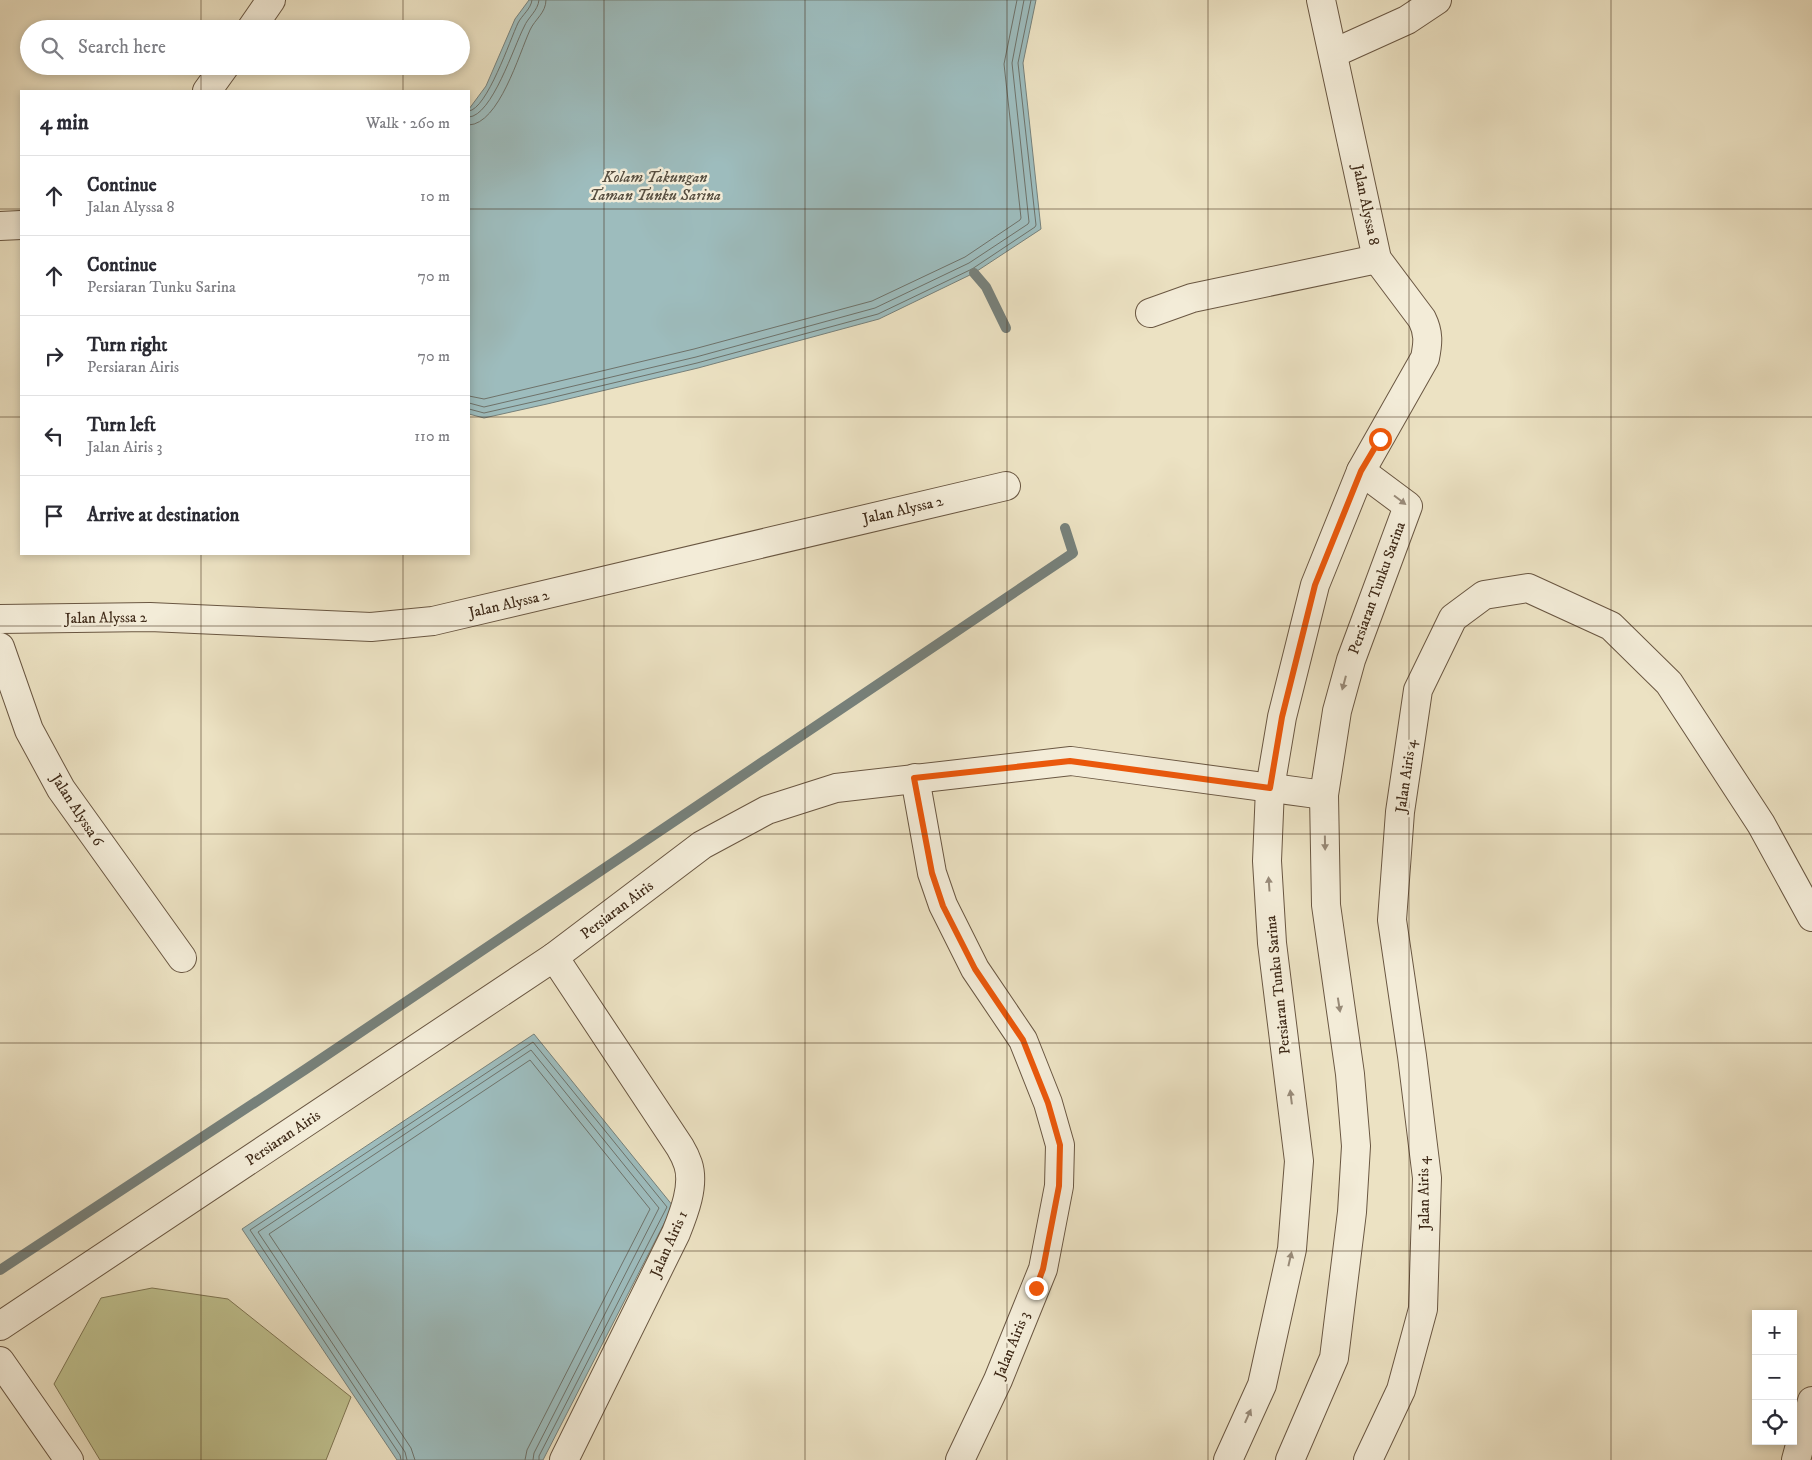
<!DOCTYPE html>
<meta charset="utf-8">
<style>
:root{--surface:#fff;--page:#f2f2f3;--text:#2b2b33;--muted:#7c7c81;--line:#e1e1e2}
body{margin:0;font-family:"IM FELL DW Pica",serif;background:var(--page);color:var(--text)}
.controls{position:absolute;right:15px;bottom:15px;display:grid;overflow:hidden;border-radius:0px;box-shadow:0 2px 8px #0003}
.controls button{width:45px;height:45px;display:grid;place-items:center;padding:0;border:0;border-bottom:1px solid var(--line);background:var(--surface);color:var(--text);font:25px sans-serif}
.stop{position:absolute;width:15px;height:15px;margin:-11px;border:4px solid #ea580c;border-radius:50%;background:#fff}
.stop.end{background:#ea580c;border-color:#fff;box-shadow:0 1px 5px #0008}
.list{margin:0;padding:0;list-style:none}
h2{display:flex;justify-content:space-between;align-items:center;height:65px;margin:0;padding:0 20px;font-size:21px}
h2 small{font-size:16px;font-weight:400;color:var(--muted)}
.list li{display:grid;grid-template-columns:32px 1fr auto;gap:15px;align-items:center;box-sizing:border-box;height:80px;padding:0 20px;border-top:1px solid var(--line)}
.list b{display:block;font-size:19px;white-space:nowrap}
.list p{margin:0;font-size:16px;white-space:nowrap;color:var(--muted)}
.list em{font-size:16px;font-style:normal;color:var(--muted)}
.icon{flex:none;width:28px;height:28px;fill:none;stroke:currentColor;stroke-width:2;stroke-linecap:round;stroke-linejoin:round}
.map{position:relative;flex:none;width:1812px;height:1460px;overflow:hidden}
.search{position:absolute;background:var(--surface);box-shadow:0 2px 8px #0003;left:20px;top:20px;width:450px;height:55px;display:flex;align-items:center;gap:12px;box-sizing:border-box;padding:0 18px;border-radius:28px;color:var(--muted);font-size:19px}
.panel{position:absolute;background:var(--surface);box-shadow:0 2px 8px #0003;left:20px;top:90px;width:450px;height:465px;border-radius:0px}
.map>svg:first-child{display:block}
</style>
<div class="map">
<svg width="1812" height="1460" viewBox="0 0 1812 1460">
<rect width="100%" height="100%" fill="#ece2c3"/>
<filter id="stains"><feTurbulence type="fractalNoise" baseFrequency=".004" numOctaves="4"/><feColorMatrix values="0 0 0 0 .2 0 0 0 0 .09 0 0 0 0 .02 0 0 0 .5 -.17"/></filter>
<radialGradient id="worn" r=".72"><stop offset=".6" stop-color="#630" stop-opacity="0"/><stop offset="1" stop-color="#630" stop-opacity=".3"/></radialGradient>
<path fill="#bfc18f" stroke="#7e7553" d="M152 1288 228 1299 351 1397 326 1460H100L54 1384 101 1298Z"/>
<g fill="#9dbcbd" stroke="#77817b">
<path d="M529 0H1036L1023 63 1041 229 974 273 879 319 698 368 547 404 484 418 469 414V109L486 86 515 19Z"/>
<path d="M534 1034 673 1206 543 1460H397L242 1229Z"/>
</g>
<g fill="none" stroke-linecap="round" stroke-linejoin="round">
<g stroke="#6e726a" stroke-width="1">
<path d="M469 111C487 109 510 40 518 23 522 15 531 9 532 0"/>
<path d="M469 117C492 116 514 46 524 27 528 17 538 11 539 0"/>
<path d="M469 125C499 124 519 54 530 30 535 19 546 13 546 0"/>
<path d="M469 396 484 399 543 385 694 349 872 301 965 257 1020 220 1021 218 1004 64 1017 0"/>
<path d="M469 403 484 407 544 393 696 357 875 308 969 263 1028 224 1029 222 1012 63 1024 0"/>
<path d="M469 409 484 413 546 399 697 363 878 314 972 269 1035 227 1036 225 1018 63 1031 0"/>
<path d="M401 1460 400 1455 250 1230 533 1042 667 1207 539 1456V1460"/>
<path d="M407 1460 405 1452 258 1232 531 1050 659 1208 534 1453 533 1460"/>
<path d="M415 1460 411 1448 269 1234 530 1060 650 1209 527 1450 525 1460"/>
</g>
<g stroke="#77817b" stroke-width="10">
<path d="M974 273 986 287 1006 328"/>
<path d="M0 1270 306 1069 1073 553 1065 528"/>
</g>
<g stroke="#6a5742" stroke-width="30">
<g id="minor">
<path d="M251 29 271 0"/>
<path d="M1334 53 1407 20 1437 0"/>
<path d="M207 91 225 66"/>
<path d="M0 226 21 225"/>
<path d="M1150 313 1192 298 1377 259"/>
<path d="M0 619 150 617 371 627 433 621 1006 486"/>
<path d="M0 647 29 730 61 789 182 958"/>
<path d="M915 778 932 873 943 905 975 969 1023 1040 1048 1103 1060 1145 1059 1186 1043 1269 998 1380 960 1460"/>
<path d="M554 957 680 1147C683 1152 686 1158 688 1164 695 1185 684 1213 676 1233L564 1460"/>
<path d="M0 1326 554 957 702 845 767 810 836 788 1071 761 1324 795"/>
<path d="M0 1361 69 1460"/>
<path d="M1228 1460 1262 1385 1292 1249 1299 1161 1272 943 1267 861 1270 788 1282 717 1315 585 1361 471 1425 358C1428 343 1429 333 1422 319L1377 259 1321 0"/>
<path d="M1290 1460 1334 1358 1352 1212 1356 1146 1350 1074 1326 905 1324 795 1337 711 1351 660 1408 506 1361 471"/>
<path d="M1368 1460 1401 1390 1423 1309 1427 1178 1412 1056 1392 920 1400 812 1418 690 1453 618 1484 595 1528 588 1611 626 1669 683 1761 824 1812 917"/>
<path d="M1796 1460 1812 1401"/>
</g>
</g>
<use href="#minor" stroke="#f3ecd8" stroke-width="28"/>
</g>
<defs><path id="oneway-solid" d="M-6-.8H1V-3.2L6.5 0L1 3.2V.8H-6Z" transform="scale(1.25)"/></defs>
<g fill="#988a78">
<use href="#oneway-solid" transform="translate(1400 500) rotate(37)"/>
<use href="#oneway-solid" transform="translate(1344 683) rotate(105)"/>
<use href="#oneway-solid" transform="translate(1325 843) rotate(89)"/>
<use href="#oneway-solid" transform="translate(1269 884) rotate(-94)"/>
<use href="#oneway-solid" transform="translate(1339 1005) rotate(81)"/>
<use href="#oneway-solid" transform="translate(1291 1097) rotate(-97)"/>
<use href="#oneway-solid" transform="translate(1290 1259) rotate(-77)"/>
<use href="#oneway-solid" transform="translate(1248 1416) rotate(-66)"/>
</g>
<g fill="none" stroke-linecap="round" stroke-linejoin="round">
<path stroke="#ea580c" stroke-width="6" d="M1036 1288 1043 1269 1059 1186 1060 1145 1048 1103 1023 1040 975 969 943 906 932 873 914 778 1070 761 1270 788 1282 717 1315 585 1361 471 1380 439"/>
</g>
<path fill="none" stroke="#3e2917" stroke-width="1" stroke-opacity="0.55" d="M201 0V29M403 0V29M604 0V1460M805 0V1460M1007 0V1460M1208 0V1460M1409 0V1460M1611 0V1460M201 66V91M403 66V91M0 209H21M469 209H1812M0 417H21M469 417H1812M201 554V1460M403 554V1460M0 626H1812M0 834H1812M0 1043H1812M0 1251H1812"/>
<g text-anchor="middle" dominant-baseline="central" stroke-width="5" stroke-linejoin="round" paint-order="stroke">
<g font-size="15" fill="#3e2917" stroke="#f3ecd8">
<text transform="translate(1366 205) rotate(78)">Jalan Alyssa 8</text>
<text transform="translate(903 510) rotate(-13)">Jalan Alyssa 2</text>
<text transform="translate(1377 588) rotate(-70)">Persiaran Tunku Sarina</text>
<text transform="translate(509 604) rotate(-13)">Jalan Alyssa 2</text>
<text transform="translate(106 618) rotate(-1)">Jalan Alyssa 2</text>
<text transform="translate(1406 776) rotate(-82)">Jalan Airis 4</text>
<text transform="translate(77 810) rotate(57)">Jalan Alyssa 6</text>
<text transform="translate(617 910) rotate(-37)">Persiaran Airis</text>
<text transform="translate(1278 985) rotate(-96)">Persiaran Tunku Sarina</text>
<text transform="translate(283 1138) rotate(-34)">Persiaran Airis</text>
<text transform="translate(1424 1193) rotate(-91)">Jalan Airis 4</text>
<text transform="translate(669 1244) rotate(-66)">Jalan Airis 1</text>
<text transform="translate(1012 1345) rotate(-68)">Jalan Airis 3</text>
</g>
<g font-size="16" font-style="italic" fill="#564e40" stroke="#f3ecd8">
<text x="655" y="177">Kolam Takungan<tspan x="655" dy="18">Taman Tunku Sarina</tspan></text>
</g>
</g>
<rect width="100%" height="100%" filter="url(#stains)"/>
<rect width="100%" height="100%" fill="url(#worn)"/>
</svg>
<div class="controls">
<button>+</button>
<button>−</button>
<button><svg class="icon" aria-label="locate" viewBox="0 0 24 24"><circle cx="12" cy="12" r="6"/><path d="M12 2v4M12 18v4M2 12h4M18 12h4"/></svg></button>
</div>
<div class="stop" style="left:1380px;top:439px"></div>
<div class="stop end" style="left:1036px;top:1288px"></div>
<div class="search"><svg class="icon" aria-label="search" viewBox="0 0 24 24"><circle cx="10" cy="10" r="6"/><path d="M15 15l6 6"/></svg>Search here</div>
<section class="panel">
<h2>4 min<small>Walk · 260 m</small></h2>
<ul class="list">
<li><svg class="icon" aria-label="ahead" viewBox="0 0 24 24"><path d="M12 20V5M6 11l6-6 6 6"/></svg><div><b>Continue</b><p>Jalan Alyssa 8</p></div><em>10 m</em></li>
<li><svg class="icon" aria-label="ahead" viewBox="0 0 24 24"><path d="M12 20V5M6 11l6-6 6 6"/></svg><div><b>Continue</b><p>Persiaran Tunku Sarina</p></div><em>70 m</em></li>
<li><svg class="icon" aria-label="right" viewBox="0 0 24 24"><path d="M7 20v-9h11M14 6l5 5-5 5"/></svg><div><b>Turn right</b><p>Persiaran Airis</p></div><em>70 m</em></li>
<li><svg class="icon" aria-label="left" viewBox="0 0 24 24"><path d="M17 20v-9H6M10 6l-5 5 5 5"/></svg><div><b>Turn left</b><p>Jalan Airis 3</p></div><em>110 m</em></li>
<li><svg class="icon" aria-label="arrive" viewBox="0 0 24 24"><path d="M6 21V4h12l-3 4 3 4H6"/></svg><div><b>Arrive at destination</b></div></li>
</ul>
</section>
</div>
